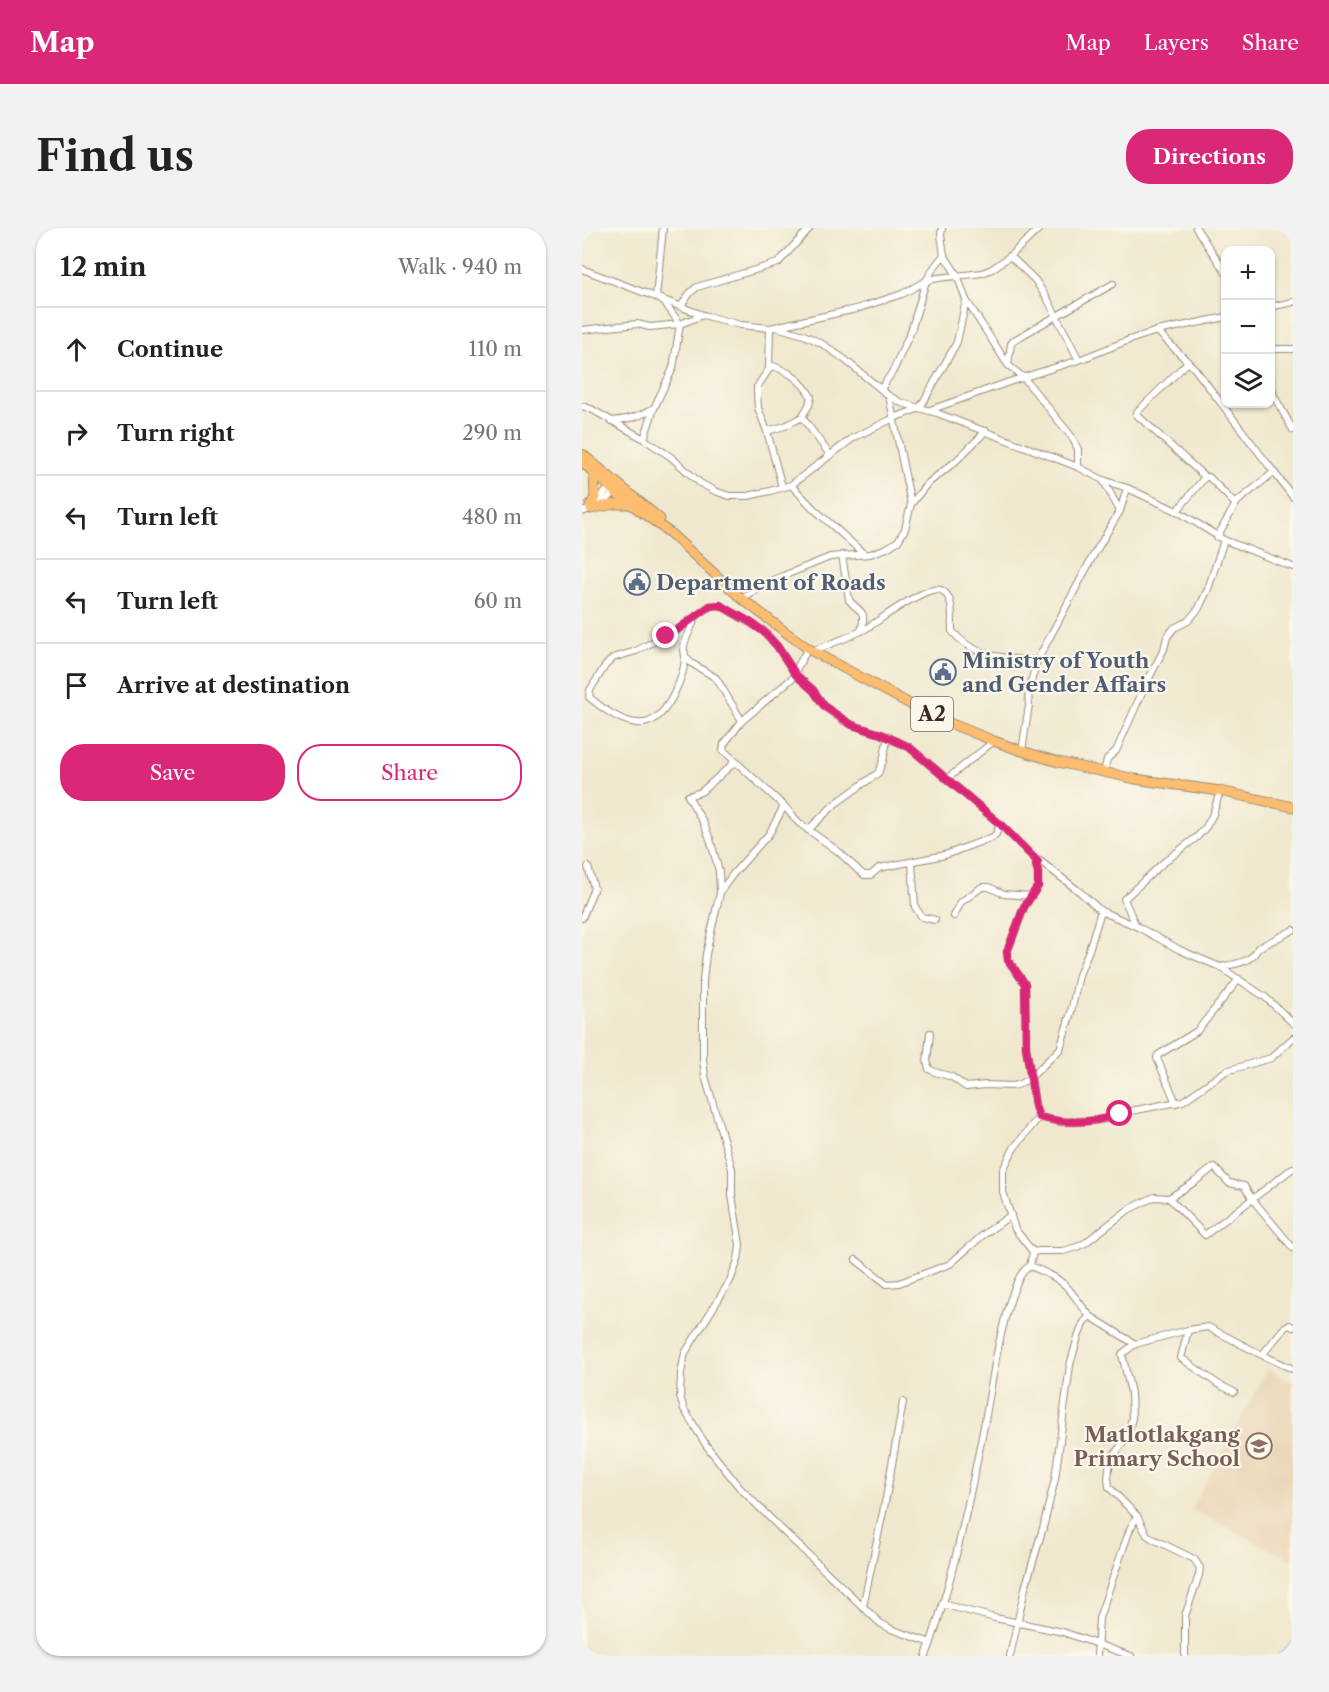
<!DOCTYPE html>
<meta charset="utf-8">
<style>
:root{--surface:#fff;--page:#f2f2f2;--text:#222;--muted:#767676;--line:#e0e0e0;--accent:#db2777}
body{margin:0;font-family:"Libre Caslon Text",serif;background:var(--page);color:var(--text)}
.controls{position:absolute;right:18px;top:18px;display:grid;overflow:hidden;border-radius:12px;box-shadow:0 2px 4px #0004}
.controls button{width:54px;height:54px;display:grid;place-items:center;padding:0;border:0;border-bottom:2px solid var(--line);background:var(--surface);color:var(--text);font:30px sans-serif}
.stop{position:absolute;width:18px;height:18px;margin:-14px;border:4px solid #db2777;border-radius:50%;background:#fff}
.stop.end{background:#db2777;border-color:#fff;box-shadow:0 2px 6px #0008}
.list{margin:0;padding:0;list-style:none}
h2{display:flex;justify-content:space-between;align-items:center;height:78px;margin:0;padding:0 24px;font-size:26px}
h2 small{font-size:20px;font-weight:400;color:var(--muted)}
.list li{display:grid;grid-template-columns:39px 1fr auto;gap:18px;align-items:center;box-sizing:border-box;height:84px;padding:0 24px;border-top:2px solid var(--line)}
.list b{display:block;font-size:22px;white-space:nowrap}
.list em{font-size:20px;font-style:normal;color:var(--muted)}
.actions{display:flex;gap:12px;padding:18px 24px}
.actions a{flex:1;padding:14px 0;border:2px solid var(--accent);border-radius:24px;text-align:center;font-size:21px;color:var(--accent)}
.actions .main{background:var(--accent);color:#fff}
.icon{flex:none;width:33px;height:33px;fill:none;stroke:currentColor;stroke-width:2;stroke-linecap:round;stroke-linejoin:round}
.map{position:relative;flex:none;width:711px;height:1428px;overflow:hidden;border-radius:24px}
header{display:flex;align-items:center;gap:36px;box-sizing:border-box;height:84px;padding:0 30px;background:var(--accent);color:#fff}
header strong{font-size:28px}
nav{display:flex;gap:33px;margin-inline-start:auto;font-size:21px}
.intro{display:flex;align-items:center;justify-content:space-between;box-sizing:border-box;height:144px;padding:0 36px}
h1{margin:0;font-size:42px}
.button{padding:15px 27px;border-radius:24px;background:var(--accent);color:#fff;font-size:21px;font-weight:700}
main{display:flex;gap:36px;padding:0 36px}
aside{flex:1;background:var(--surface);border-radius:24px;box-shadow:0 2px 4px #0004}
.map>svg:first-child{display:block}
</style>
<header>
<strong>Map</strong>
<nav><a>Map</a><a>Layers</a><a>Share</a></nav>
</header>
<div class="intro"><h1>Find us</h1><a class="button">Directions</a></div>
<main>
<aside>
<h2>12 min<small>Walk · 940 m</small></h2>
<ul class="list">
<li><svg class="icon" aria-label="ahead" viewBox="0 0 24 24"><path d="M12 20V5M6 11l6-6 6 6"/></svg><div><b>Continue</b></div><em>110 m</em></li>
<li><svg class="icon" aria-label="right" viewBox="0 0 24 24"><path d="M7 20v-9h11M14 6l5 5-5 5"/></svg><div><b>Turn right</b></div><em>290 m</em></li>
<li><svg class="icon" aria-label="left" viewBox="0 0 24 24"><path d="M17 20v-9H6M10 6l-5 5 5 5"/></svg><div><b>Turn left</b></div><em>480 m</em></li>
<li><svg class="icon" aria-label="left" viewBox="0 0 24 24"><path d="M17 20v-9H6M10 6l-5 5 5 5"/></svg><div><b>Turn left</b></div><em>60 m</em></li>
<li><svg class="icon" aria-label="arrive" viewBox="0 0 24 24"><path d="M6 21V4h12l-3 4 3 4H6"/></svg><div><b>Arrive at destination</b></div></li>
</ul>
<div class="actions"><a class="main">Save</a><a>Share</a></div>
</aside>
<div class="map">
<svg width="711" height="1428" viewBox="0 0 711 1428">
<rect width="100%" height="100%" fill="#fbf7ec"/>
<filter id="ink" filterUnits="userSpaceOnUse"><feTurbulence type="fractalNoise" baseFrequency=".0167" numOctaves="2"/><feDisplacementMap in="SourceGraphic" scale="12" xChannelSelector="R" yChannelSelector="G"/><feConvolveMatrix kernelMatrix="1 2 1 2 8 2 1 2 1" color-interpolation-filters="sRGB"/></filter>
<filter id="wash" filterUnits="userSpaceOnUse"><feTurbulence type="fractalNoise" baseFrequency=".008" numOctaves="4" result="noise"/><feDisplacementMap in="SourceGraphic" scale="24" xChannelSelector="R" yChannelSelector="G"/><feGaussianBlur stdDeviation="1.35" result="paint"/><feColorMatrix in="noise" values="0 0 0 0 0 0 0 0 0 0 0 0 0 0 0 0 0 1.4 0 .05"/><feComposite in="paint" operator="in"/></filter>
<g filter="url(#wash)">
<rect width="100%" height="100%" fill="#f0e8ce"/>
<path fill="#ebd8ba" d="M686 1141 711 1155V1333L609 1281Z"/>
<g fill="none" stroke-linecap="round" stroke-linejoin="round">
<path stroke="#4cadcb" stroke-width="1.5" d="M696 1428 711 1414"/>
</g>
</g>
<g filter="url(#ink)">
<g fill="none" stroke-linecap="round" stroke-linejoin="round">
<g stroke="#968976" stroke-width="8">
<g id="minor">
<path d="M360 0 359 7 362 27 375 47 384 72 426 137 441 149 490 209 496 221V239"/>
<path d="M614 0 644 45"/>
<path d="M428 28 453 52 466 72 497 132"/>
<path d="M0 41 121 87 159 97 188 100 274 81 320 66 344 53 356 50 400 45 410 41 428 28 458 0"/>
<path d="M99 78 108 65 115 59 196 35 228 0"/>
<path d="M688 79 711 74"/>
<path d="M194 99 222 107 239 115 262 131 307 168 320 175 355 185 496 239 521 252 545 260 595 283 642 312 711 339"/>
<path d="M188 100 187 141 175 159V165L176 180 185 203 200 259"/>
<path d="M0 102 55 96 68 99 98 96 121 87"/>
<path d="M575 103 613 141 711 269"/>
<path d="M688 121H711"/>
<path d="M606 134 555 184V187L623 249H627L653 276"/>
<path d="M188 137C205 142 221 153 229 169L227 177 220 189 248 227"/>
<path d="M426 137 429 116 432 112 531 56"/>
<path d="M688 148 692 168 711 202"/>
<path d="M299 161 311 143 329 103 344 53 353 38 362 27"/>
<path d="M307 168 329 276"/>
<path d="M0 178 9 181 62 211 89 229 118 255 133 263 147 268H166L188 263 209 257 271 210 312 190 338 180 375 114 384 72"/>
<path d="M348 182 427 154 497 132 547 112 575 103 644 89"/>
<path d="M30 193C46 191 58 189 72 180"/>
<path d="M185 203 203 198 220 189"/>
<path d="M62 211 72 180 91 140 98 96 83 75 74 69 81 0"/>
<path d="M521 252 538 283"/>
<path d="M209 257 232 281 282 326"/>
<path d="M13 274 29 259"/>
<path d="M595 283 623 249"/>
<path d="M0 284 16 278 35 263"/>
<path d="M635 309 655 274 692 244"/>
<path d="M260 327 267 372C278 386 285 380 279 403"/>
<path d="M159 370 191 352 248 329 288 326 305 320 316 313 323 301 329 276 345 256 374 233 404 203"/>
<path d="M114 388C112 395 102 413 102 418 101 421 103 424 103 428 103 447 86 488 66 494 46 500 21 481 7 469L8 462 23 438 31 430 54 423 71 414 95 402 128 378 138 377 182 403 195 418 214 447 231 462 243 479 262 493 271 497 299 506 327 519 418 596 456 634 458 633 498 664 519 683 554 698 598 722 638 739 683 769 711 795"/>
<path d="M226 420 215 440 214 447 160 493 142 516 141 522 202 578 217 595 257 624 277 643 282 647H289L297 640 363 627 411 609 414 606 418 596"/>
<path d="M230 423C248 416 266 410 283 401 296 394 348 353 361 363 373 372 369 391 370 403 392 430 423 430 455 433"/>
<path d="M103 428 109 435 134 450 160 493"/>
<path d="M440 523 447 477 446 464 455 433 511 328 538 283 545 260"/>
<path d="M153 534 119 564 106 568 121 594 128 611 137 643 138 665 124 726 121 752V831L123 848 150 941V967L158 1017 156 1032 148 1053 103 1125 99 1145 98 1169 102 1181 124 1217 157 1259 197 1299 298 1395 309 1401 349 1415"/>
<path d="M522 544 525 531 534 523 562 460 582 421 585 409 592 400 606 393 617 380 626 361 642 312"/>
<path d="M366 550 412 513"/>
<path d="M226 602 253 576 296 545 301 533 306 508"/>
<path d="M330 634 333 679 340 689 353 692"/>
<path d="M138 664 151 646 187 606 202 578"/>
<path d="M372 688 379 674 400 659H407L422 666 449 668"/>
<path d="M0 690 12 660 6 639"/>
<path d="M554 698 542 671 581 635 615 609 624 599 631 586 638 563"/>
<path d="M638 739C652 736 670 735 676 720L711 702"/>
<path d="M348 805 345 833 347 841 353 844 370 849 384 859 403 857 431 858 438 856 449 849 444 819 443 756 426 732 425 724 442 679 456 658V645L454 637 456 634"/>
<path d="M594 875 575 830 576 827 615 803 657 751"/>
<path d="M457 889 479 894 509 893 523 891 549 883 601 873 644 843 689 830 711 810"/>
<path d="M587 970 623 1007 711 940"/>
<path d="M451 1024 457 1023H481L495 1019 503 1015 546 982 572 969 587 970 611 955 632 939 647 955 662 958 671 972 711 1020"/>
<path d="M274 1032 305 1056 317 1055 368 1036 401 1007 429 987"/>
<path d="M508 1088 553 1116"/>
<path d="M680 1127 703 1099 708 1097 711 1099"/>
<path d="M652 1164 636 1156 599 1130 606 1102 626 1099 680 1127 711 1141"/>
<path d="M360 1376 413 1390 481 1404 549 1428"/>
<path d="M281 1378 304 1270 321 1174"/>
<path d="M344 1428C370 1356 387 1274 402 1198 410 1156 415 1114 428 1073 432 1061 437 1044 448 1038L451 1024 433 1001 421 964V942L432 920 457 889 453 878 449 849 478 821 489 784 497 747 507 722 519 683"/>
<path d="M428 1428 443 1360 461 1300 473 1251 488 1137 496 1109 502 1094 508 1088C499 1078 492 1066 483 1057 473 1048 460 1043 448 1038"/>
<path d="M515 1428 517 1390 548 1301 555 1288"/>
<path d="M603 1428V1388L617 1347 618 1340 612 1331 571 1311 565 1307 555 1288 527 1259 526 1250 528 1232 545 1210 550 1190 549 1165 540 1126 553 1116 606 1102"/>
</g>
</g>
<g stroke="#968976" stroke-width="11">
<g id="trunk">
<path d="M0 226 78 291"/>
<path d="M0 234 34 265 88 305 159 370 206 406 230 423 328 476 365 494 412 513 440 523 476 534 553 551 638 563 711 579"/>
<path d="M8 278 13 270 12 244"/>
<path d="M9 281 32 276H49"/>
</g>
</g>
<use href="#minor" stroke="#fff" stroke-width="6"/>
<use href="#trunk" stroke="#fcbd6f" stroke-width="9"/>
</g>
</g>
<g fill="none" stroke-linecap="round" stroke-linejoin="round" filter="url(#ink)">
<path stroke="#db2777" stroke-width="8" d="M84 408 95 402 128 378 138 377 168 394 182 404 195 418 214 447 231 462 243 479 270 497 299 506 327 519 418 596 456 634 454 637 456 645V658L442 679 425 724 426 732 443 756 444 819 453 878 457 889C483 896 512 895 538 886"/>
</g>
<defs>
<g id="civic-ring" transform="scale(1.35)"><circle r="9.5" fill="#fbf7ec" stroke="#5c6f8a" stroke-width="1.5"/><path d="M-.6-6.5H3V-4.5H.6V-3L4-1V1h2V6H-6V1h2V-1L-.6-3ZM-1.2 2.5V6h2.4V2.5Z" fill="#5c6f8a"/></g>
<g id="school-ring" transform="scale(1.35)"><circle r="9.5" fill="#fbf7ec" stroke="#8d6e63" stroke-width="1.5"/><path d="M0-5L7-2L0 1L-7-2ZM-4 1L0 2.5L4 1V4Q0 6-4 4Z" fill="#8d6e63"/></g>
</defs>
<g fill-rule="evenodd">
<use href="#civic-ring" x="55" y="354"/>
<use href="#civic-ring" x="361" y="444"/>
<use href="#school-ring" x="677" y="1218"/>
</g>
<g text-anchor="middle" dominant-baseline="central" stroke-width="4.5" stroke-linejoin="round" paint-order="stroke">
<rect fill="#fbf7ec" stroke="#75685c" stroke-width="1.5" x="329" y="469" width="42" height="34" rx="4.5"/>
<g font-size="20" font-weight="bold" fill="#3b2a1e">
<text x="350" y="486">A2</text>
</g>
<g font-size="21" font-weight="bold" fill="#4e5e75" stroke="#fbf7ec" text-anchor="start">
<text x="74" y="354">Department of Roads</text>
<text x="380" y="432">Ministry of Youth<tspan x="380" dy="24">and Gender Affairs</tspan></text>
</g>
<g font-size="21" font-weight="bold" fill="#785e54" stroke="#fbf7ec" text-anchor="end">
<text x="658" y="1206">Matlotlakgang<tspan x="658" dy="24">Primary School</tspan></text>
</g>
</g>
</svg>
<div class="controls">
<button>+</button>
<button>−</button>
<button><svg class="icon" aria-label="layers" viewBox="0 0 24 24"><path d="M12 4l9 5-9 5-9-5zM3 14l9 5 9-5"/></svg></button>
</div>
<div class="stop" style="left:538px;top:886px"></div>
<div class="stop end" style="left:84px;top:408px"></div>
</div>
</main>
